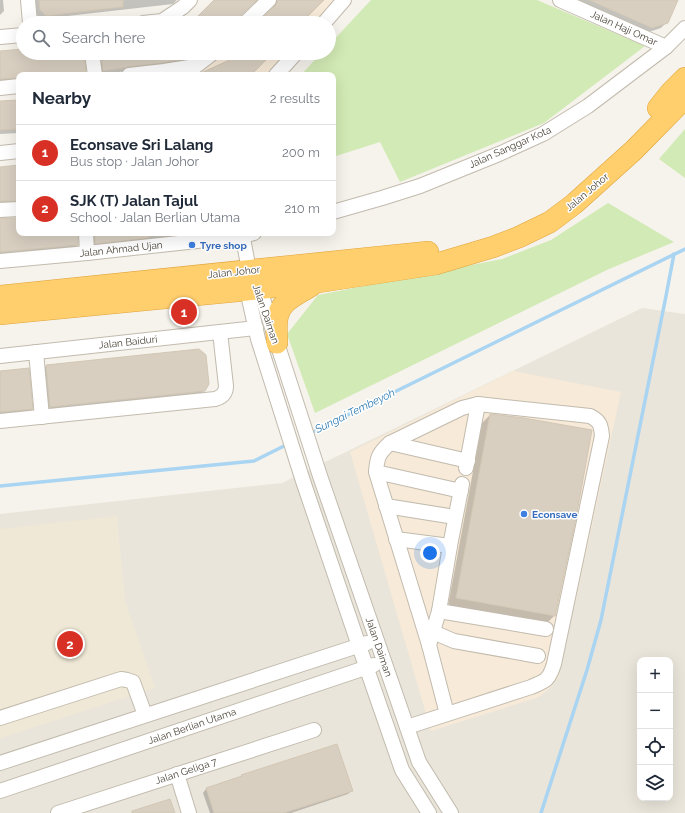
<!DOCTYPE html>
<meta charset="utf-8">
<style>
:root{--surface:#fff;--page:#f6f6f7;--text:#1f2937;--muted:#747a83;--line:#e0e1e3;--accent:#d93025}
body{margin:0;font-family:Raleway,sans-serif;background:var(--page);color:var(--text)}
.controls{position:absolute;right:12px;bottom:12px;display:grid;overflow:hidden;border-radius:8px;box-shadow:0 4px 16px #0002}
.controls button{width:36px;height:36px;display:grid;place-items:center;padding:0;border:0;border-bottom:1px solid var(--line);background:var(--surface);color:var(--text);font:20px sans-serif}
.you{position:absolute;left:430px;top:553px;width:14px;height:14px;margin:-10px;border:3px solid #fff;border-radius:50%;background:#1a73e8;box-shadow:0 0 0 6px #1a73e833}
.badge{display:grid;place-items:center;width:26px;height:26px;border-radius:50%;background:var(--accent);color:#fff;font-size:13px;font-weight:700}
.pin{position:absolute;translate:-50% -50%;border:2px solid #fff;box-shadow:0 1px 4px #0006}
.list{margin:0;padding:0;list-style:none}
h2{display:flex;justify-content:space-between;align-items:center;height:52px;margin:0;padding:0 16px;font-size:17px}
h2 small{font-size:13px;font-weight:400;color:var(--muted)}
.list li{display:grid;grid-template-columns:26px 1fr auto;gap:12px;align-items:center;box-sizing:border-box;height:56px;padding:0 16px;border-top:1px solid var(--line)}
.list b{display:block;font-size:15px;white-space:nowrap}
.list p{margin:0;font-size:13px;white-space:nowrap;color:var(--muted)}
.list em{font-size:13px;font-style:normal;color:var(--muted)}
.icon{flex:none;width:22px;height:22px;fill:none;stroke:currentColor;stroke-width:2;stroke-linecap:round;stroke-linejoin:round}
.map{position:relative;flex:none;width:685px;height:813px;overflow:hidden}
.search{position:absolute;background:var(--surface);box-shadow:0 4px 16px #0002;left:16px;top:16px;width:320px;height:44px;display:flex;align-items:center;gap:10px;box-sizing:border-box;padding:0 14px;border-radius:22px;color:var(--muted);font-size:15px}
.panel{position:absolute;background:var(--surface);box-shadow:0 4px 16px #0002;left:16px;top:72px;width:320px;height:164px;border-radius:8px}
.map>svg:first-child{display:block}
</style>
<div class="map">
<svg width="685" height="813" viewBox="0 0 685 813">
<rect width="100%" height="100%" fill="#f6f3ec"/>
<path fill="#eae5da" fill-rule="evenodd" d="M642 308 685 314V813H0V514L282 483ZM640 660H670V798H640Z"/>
<g fill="#f7ead8">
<path d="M272 0H339L318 23H249Z"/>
<path d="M219 53H290L270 75H159Z"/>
<path d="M513 371 621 392 559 677 550 688 539 697 431 731 350 452Z"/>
</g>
<path fill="#efe8d6" d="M117 516 125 601 155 688 0 738V529Z"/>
<g fill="#d2eab5">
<path d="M371 0H537L645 46 544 123 400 182 380 142 333 157V75H301L321 53H329V45Z"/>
<path d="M685 129V178L659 159Z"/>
<path d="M608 203 674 242 609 269 315 413 287 334 318 295 502 259 551 240Z"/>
</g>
<g fill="#0003">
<path d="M0 0H3L4 11 0 15Z"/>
<path d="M35 0H177L173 4 41 19 36 14Z"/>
<path d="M271 0H322L300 23H259L271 11 273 8V4Z"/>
<path d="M571 0H677L667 22 661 28 646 33Z"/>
<path d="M23 50V53H83L85 73 83 75H19V83L0 84V52Z"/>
<path d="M94 53H199L187 62 99 75Z"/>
<path d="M215 53H271L250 75H199L239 56 217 59V57Z"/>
<path d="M19 101V133L0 134V102Z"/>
<path d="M19 166V206L0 205V168Z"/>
<path d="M0 219H19V233H77V245L73 249 0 256Z"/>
<path d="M89 233H193L189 237 91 247Z"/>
<path d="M46 366 204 391 196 399 42 415 38 374Z"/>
<path d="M0 372 32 409 24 417 0 419Z"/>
<path d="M490 415 554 616 547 623 448 606 482 423Z"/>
<path d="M337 745 352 790 348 794 291 813H210L203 793 206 789 240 777 242 776Z"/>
</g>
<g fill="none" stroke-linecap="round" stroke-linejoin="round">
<g stroke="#a9d4f2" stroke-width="3.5">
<path d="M309 434 685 249"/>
<path d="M0 486 254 461 288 444"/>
<path d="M541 813 587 670 601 620 666 296 674 254"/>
</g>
</g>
<g fill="#d8cfc1" stroke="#d3c7b4">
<path d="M39 0H123V7L46 16 40 10Z"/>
<path d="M214 0H257L239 17 237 20V23H191Z"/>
<path d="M277 0H324L301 23H257L275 6 277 3Z"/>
<path d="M589 0H678L668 23 652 28Z"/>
<path d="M23 49V53H84L86 73 62 75H19V78L0 79V51Z"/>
<path d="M101 53H193V57L163 63 128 67 124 68 103 71Z"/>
<path d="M245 53H260L267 59 251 75H194L201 73Z"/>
<path d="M19 100V129L0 130V101Z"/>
<path d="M19 165V201H0V167Z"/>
<path d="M0 218H19V233H78V245L0 252Z"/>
<path d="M95 233H149V238L95 244Z"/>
<path d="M199 349 206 355 209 384 205 391 50 407 46 365Z"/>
<path d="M29 368 33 409 0 412V371Z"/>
<path d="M490 414 524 418 592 430 576 518 555 616 456 598Z"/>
<path d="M337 744 353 791 284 813H214L206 788 242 776 241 775Z"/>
<path d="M170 799 175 813H132V811Z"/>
</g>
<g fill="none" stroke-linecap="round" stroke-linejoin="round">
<g stroke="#c2bbae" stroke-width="16">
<g id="minor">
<path d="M28 0 30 23"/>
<path d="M560 0 666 47"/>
<path d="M143 23 162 21 183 7 190 0"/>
<path d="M245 23 269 0"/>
<path d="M324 23 344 0"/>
<path d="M0 37 23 35"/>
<path d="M92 53 95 75"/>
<path d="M129 75 164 71 196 66 213 53"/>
<path d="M276 75 296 53"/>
<path d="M0 88 19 86"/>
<path d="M0 153 19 151"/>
<path d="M0 210 19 209"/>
<path d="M333 212 382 198 420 186 499 154 543 134 588 106 666 47 685 28"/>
<path d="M86 233 87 253"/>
<path d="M242 233 249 270 247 290 258 339 303 481 359 646 402 770 429 813"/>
<path d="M0 261 87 253 243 236 254 233"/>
<path d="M255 281 260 289 267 312 320 476 419 762 451 813"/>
<path d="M36 352 42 417"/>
<path d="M0 356 256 328"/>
<path d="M0 421 215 399C222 397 226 393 226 386L220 332"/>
<path d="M390 443 468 461"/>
<path d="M466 468 478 404"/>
<path d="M376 472 461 491"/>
<path d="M386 506 455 517"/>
<path d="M396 539 450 546"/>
<path d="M439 611 546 629"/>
<path d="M433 632 454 641 538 656"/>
<path d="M429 645 439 611 450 546 462 484"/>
<path d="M0 718 121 679 127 680 133 682 145 715"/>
<path d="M407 727 531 687C546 681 549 680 554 664L602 436C601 425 600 421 590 416L478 404 462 408 390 443C379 453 377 457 376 472L429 645 447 714"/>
<path d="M0 763 367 643"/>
<path d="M177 774 189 813"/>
<path d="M0 791 374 665"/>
<path d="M58 813 314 730"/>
</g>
</g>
<g stroke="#e0a43c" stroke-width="22">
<g id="highway">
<path d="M658 108 670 93 685 78"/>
<path d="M0 296 428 252"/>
<path d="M0 314 247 290 319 282 436 264 493 247 519 237 550 222 574 204 634 150 685 98"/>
<path d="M277 343C277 336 276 328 277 320 279 301 297 295 311 286"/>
</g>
</g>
<use href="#minor" stroke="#fff" stroke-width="14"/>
<use href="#highway" stroke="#ffcf6e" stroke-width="21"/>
</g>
<g fill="#3f7fe0" stroke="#fff" stroke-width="1.5">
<circle cx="192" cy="245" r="4"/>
<circle cx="524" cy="514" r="4"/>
</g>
<g text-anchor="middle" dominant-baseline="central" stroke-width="3" stroke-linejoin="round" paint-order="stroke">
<g font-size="10" fill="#4b4439" stroke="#fff">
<text transform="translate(624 28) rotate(24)">Jalan Haji Omar</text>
<text transform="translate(510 147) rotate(-24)">Jalan Sanggar Kota</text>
<text transform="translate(587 192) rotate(-40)">Jalan Johor</text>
<text transform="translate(121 249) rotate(-6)">Jalan Ahmad Ujan</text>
<text transform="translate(234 272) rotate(-6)">Jalan Johor</text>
<text transform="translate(266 314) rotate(71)">Jalan Daiman</text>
<text transform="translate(128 342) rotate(-6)">Jalan Baiduri</text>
<text transform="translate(379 647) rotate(71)">Jalan Daiman</text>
<text transform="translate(192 726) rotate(-19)">Jalan Berlian Utama</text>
<text transform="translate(186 771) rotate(-18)">Jalan Geliga 7</text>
</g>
<g font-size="10" font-weight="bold" fill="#366cbe" stroke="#fff" text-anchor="start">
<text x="200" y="245">Tyre shop</text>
<text x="532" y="514">Econsave</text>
</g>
<g font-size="11" font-style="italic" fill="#2e7ab2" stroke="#fff">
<text transform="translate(355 411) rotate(-26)">Sungai Tembeyoh</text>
</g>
</g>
</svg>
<div class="controls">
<button>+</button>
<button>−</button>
<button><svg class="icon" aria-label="locate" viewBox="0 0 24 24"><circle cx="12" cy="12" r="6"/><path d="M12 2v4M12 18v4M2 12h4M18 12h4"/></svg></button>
<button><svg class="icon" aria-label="layers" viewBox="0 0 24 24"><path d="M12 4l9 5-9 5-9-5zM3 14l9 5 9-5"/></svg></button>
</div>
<div class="you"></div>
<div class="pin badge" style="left:184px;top:312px">1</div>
<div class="pin badge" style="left:70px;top:644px">2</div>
<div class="search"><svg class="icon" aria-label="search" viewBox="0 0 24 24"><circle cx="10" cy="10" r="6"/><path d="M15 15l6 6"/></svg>Search here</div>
<section class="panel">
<h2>Nearby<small>2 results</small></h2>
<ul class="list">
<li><span class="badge">1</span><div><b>Econsave Sri Lalang</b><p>Bus stop · Jalan Johor</p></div><em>200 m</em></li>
<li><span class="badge">2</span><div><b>SJK (T) Jalan Tajul</b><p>School · Jalan Berlian Utama</p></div><em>210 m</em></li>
</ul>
</section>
</div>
